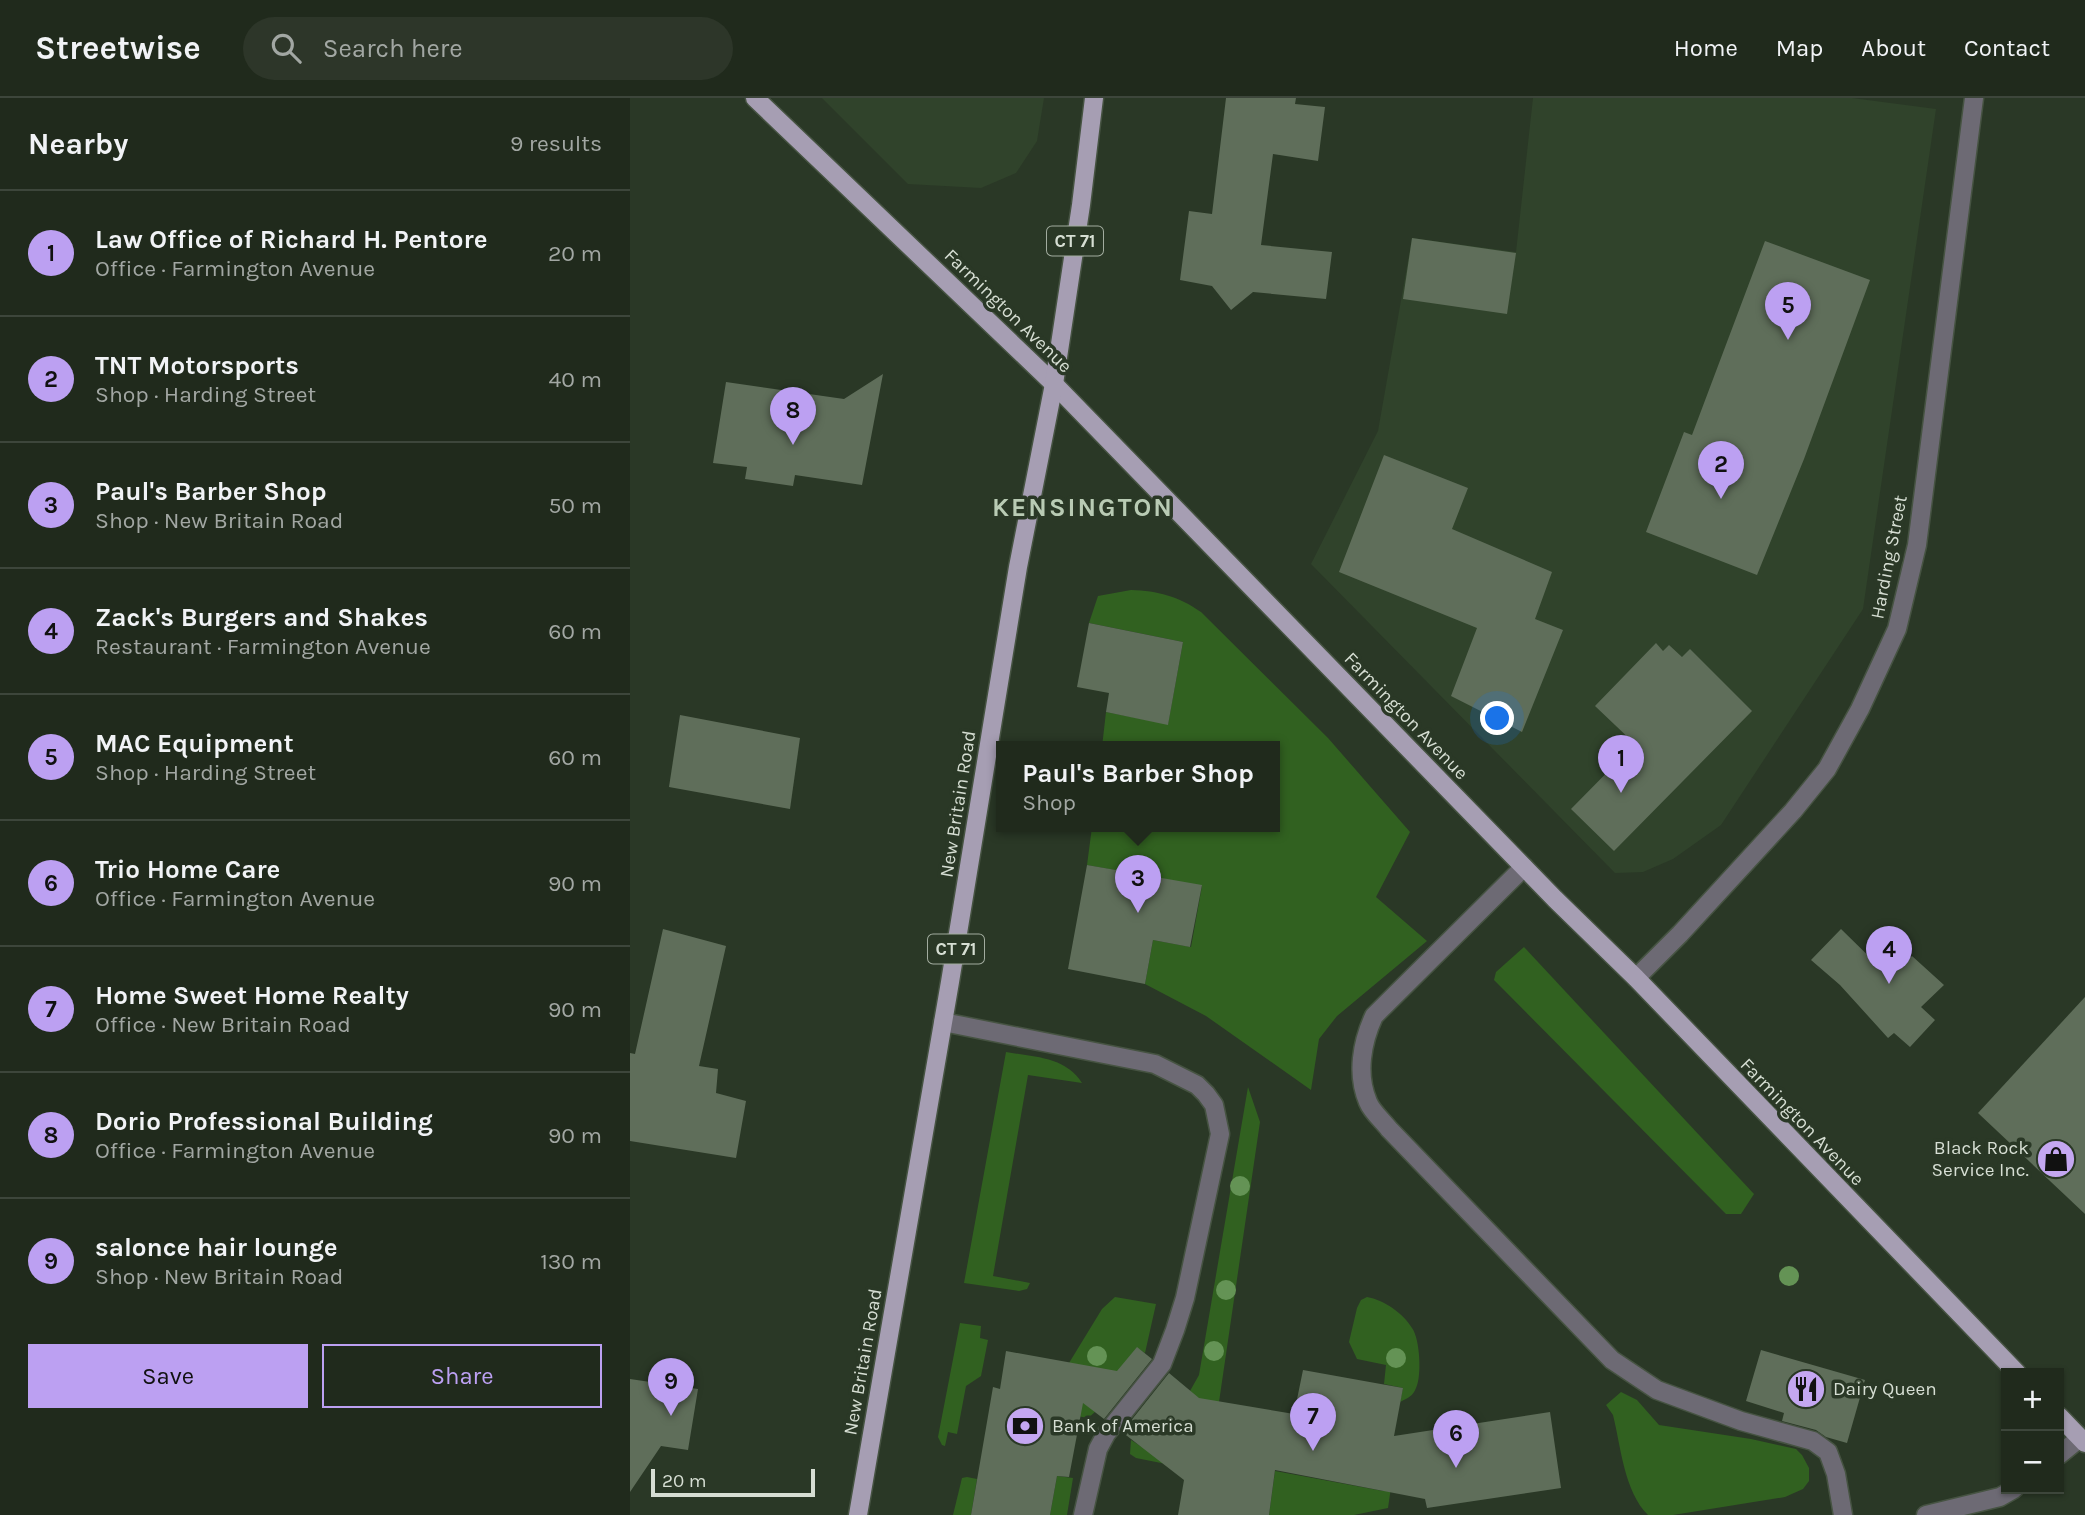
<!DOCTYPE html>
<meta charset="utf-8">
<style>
:root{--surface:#202a1c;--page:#2d3629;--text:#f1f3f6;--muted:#a2a7a3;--line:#3d463b;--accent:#bca0f2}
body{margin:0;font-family:Karla,sans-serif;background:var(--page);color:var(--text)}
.controls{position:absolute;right:21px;bottom:21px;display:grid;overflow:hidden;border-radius:0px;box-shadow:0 2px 5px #0004}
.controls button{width:63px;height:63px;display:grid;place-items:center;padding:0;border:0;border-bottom:2px solid var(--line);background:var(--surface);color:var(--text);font:35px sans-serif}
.scale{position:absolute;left:21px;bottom:18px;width:164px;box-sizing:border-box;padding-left:7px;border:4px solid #d6ded3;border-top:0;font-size:19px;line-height:24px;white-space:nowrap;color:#d6ded3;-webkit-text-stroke:5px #2a3826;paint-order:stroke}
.you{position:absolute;left:868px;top:621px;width:24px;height:24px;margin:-18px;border:5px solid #fff;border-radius:50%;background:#1a73e8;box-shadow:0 0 0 10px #1a73e833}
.badge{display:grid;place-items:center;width:46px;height:46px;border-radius:50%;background:var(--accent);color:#111;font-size:23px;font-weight:700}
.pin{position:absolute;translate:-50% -58px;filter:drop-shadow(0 2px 4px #0008)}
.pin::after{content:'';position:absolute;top:37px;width:24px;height:21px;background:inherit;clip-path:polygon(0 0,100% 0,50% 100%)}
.popup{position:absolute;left:366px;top:643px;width:284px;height:91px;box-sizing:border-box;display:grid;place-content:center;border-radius:0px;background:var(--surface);filter:drop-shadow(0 2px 5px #0005);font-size:23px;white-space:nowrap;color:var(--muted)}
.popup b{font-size:26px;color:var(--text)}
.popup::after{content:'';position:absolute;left:50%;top:100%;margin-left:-14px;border:14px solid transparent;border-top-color:var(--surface)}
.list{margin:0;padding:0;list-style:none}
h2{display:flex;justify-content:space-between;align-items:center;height:91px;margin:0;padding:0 28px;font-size:30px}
h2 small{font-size:23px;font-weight:400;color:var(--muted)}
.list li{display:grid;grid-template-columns:46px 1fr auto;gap:21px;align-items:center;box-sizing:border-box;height:126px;padding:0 28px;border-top:2px solid var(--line)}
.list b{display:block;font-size:26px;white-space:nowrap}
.list p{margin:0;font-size:23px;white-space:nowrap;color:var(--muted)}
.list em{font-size:23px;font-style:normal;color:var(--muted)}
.actions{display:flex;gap:14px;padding:21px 28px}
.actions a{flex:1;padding:16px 0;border:2px solid var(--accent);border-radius:0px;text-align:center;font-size:24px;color:var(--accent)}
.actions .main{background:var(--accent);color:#111}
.icon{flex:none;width:38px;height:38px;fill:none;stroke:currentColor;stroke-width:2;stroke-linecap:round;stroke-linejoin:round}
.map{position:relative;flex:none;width:1455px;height:1417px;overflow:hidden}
header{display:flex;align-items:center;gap:42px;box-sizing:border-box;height:98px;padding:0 35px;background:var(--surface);border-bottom:2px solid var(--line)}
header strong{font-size:33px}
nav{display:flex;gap:38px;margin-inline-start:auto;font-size:24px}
.search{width:490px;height:63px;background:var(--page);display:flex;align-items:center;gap:18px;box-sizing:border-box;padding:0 24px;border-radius:38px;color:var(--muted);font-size:26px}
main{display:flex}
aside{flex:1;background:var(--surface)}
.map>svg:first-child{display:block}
</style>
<header>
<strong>Streetwise</strong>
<div class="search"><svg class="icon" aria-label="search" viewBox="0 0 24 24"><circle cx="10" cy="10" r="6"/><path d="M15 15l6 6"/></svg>Search here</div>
<nav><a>Home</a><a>Map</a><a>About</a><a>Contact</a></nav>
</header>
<main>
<aside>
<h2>Nearby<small>9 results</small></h2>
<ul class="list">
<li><span class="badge">1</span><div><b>Law Office of Richard H. Pentore</b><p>Office · Farmington Avenue</p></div><em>20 m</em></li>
<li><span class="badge">2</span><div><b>TNT Motorsports</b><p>Shop · Harding Street</p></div><em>40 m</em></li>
<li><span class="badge">3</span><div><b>Paul's Barber Shop</b><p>Shop · New Britain Road</p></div><em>50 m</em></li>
<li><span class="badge">4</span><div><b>Zack's Burgers and Shakes</b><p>Restaurant · Farmington Avenue</p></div><em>60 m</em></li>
<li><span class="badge">5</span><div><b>MAC Equipment</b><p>Shop · Harding Street</p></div><em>60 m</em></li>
<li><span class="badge">6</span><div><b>Trio Home Care</b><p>Office · Farmington Avenue</p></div><em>90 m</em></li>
<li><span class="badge">7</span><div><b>Home Sweet Home Realty</b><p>Office · New Britain Road</p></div><em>90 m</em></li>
<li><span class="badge">8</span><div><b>Dorio Professional Building</b><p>Office · Farmington Avenue</p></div><em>90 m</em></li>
<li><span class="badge">9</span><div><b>salonce hair lounge</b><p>Shop · New Britain Road</p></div><em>130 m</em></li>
</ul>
<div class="actions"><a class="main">Save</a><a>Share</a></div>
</aside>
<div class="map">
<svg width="1455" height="1417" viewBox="0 0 1455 1417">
<rect width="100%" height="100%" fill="#2a3826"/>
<g fill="#30432b">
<path d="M192 0H414L407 43 386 75 351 90 278 86Z"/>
<path d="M903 0H1222L1306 11 1233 511 1091 727 1043 761 1013 774 985 775 681 466 748 333 782 140 886 154Z"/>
</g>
<g fill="#316120">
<path d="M501 492C528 493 548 498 571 514L698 640 780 734 746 799 797 843 707 918 689 941 681 992 576 918 515 886 523 842 561 849 572 788 457 767 462 729H644V649H472L476 614 538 626 553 544 459 525 468 498Z"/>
<path d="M894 849 1124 1096 1111 1116H1096L864 882 866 874Z"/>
<path d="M376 954C404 959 436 959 452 985L398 977 363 1178 400 1185 397 1191 389 1193 334 1185Z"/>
<path d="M618 989 630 1024 589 1304 556 1370 506 1360 500 1356 501 1342 512 1349 560 1293 569 1277Z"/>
<path d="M485 1199 526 1206 515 1255 507 1250 460 1307 465 1314 458 1320 436 1316 439 1265 472 1211Z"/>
<path d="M737 1199C754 1202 773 1215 782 1230 790 1241 792 1278 786 1290 783 1298 778 1300 770 1304L773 1290 754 1286 756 1267 727 1261 719 1244 727 1210 731 1202Z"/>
<path d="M330 1225 351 1228 350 1240 358 1242 351 1278 336 1288 327 1336 318 1334 315 1348 312 1347 308 1339Z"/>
<path d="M991 1294 1007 1302 1029 1327 1121 1341 1166 1351 1172 1357 1179 1370V1383L1173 1391 1155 1399 1043 1417H1018C994 1393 991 1349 983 1317L976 1307Z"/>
<path d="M645 1373 753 1393 761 1389 758 1410 724 1417H639Z"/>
<path d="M427 1378 443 1380 437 1417H420Z"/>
<path d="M337 1379 347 1381 341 1417H323L332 1380Z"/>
</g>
<g fill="#5f6e5a">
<path d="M596 0H666L665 6 695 9 688 63 643 56 631 147 702 154 696 201 623 194 601 212 582 188 550 182 559 113 582 116Z"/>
<path d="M782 140 886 155 877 216 773 201Z"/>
<path d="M1135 143 1240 182 1174 361 1127 477 1016 434 1054 334 1062 337Z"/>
<path d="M253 276 232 387 165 377 163 388 115 381 117 369 83 365 96 284 214 301Z"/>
<path d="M754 357 838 390 822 431 922 474 905 521 933 532 892 634 821 598 847 530 709 474Z"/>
<path d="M459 525 553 544 538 627 476 614 479 595 447 589Z"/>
<path d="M1026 545 1033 553 1039 547 1052 559 1060 551 1122 613 984 753 941 711 1005 646 965 608Z"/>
<path d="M50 617 170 640 160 711 39 689Z"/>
<path d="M457 767 572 787 560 849 523 842 515 886 438 871Z"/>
<path d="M33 831 96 848 69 968 88 971 86 995 116 1003 106 1060 0 1043V955L5 956Z"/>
<path d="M1211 831 1260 879 1282 858 1314 887 1291 909 1305 922 1280 949 1264 935 1258 940 1210 887 1181 862Z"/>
<path d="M1455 899V1116L1348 1015Z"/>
<path d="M507 1249 522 1261 474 1321 453 1305 439 1379 427 1378 420 1417H341L363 1289 370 1291 376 1253 487 1273Z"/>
<path d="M1131 1252 1235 1282 1217 1345 1196 1339 1186 1332 1152 1323 1154 1315 1116 1303Z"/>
<path d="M673 1272 773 1290 764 1338 920 1314 931 1390 797 1410 795 1401 645 1372 639 1417H548L554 1382 492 1334 539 1275 569 1300 664 1316Z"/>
<path d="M0 1281 68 1291 58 1352 31 1348 0 1394Z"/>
</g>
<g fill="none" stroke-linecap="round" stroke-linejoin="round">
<g stroke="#465342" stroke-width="21">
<g id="minor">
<path d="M894 769 744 918C732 944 726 976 738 1004 742 1014 753 1023 759 1031L982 1262 1027 1292 1111 1323 1183 1343 1198 1354 1206 1376 1213 1417"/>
<path d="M1006 880 1050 836 1163 713 1197 671 1230 611 1267 531 1287 447 1344 0"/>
<path d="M313 924 525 966 567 987 576 996 584 1007 590 1036 555 1200 545 1232 532 1266 476 1336 468 1351 453 1417"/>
<path d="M1429 1357 1450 1340"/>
<path d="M1296 1417 1370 1399 1384 1391"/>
</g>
</g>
<g stroke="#465342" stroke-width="21">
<g id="major">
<path d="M125 0 424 286 925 801 1006 880 1387 1275"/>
<path d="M1429 1318 1455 1345"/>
<path d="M228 1417 320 884 388 469 424 286 451 107 464 0"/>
</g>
</g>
<use href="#minor" stroke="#6d6a74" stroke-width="18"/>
<use href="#major" stroke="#a69eb3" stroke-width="18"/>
</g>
<g fill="#649355">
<circle cx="610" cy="1088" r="10"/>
<circle cx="1159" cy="1178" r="10"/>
<circle cx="596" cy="1192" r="10"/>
<circle cx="584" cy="1253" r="10"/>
<circle cx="467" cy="1258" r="10"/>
<circle cx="766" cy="1260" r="10"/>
</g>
<defs>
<g id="shop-disc" transform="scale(2.0125)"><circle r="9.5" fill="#c4a7f1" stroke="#2a3826"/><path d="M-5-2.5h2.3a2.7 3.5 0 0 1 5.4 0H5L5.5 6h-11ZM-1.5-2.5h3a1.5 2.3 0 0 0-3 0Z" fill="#111"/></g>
<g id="restaurant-disc" transform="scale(2.0125)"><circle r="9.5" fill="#c4a7f1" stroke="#2a3826"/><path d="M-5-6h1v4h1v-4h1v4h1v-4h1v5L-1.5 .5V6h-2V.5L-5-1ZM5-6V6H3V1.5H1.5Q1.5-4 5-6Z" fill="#111"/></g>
<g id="bank-disc" transform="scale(2.0125)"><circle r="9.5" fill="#c4a7f1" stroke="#2a3826"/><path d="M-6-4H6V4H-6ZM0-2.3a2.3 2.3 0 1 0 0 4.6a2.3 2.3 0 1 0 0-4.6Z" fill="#111"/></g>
</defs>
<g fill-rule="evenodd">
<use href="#shop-disc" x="1426" y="1061"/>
<use href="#restaurant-disc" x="1176" y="1291"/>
<use href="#bank-disc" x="395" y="1328"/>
</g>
<g text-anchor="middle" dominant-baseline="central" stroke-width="7" stroke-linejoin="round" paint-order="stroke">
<g fill="#2a3826" stroke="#a2ac9f" stroke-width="2">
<rect x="417" y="128.5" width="56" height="29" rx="5"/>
<rect x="298" y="836.5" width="56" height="29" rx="5"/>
</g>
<g font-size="18" font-weight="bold" fill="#d6ded3">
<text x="445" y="143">CT 71</text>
<text x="326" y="851">CT 71</text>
</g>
<g font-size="19" fill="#d6ded3" stroke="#2a3826">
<text transform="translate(378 213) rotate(44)">Farmington Avenue</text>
<text transform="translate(1259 459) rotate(-79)">Harding Street</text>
<text transform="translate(776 618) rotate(46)">Farmington Avenue</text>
<text transform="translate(328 706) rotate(-81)">New Britain Road</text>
<text transform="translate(1172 1024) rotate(46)">Farmington Avenue</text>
<text transform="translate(233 1264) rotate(-80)">New Britain Road</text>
</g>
<g font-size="19" fill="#d6ded3" stroke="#2a3826" text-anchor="start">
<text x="1399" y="1050" text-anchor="end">Black Rock<tspan x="1399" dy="22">Service Inc.</tspan></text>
<text x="1203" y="1291">Dairy Queen</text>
<text x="422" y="1328">Bank of America</text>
</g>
<g font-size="26" font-weight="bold" letter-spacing="2" fill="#b9cbb4" stroke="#2a3826">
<text x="453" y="409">KENSINGTON</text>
</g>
</g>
</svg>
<div class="controls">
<button>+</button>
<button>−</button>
</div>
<div class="scale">20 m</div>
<div class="you"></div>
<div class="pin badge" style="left:991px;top:695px">1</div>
<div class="pin badge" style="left:1091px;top:401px">2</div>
<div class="pin badge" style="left:508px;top:815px">3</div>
<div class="popup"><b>Paul's Barber Shop</b>Shop</div>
<div class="pin badge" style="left:1259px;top:886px">4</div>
<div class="pin badge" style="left:1158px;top:242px">5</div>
<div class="pin badge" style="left:826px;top:1370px">6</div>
<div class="pin badge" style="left:683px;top:1353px">7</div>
<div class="pin badge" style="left:163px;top:347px">8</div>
<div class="pin badge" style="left:41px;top:1318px">9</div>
</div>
</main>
